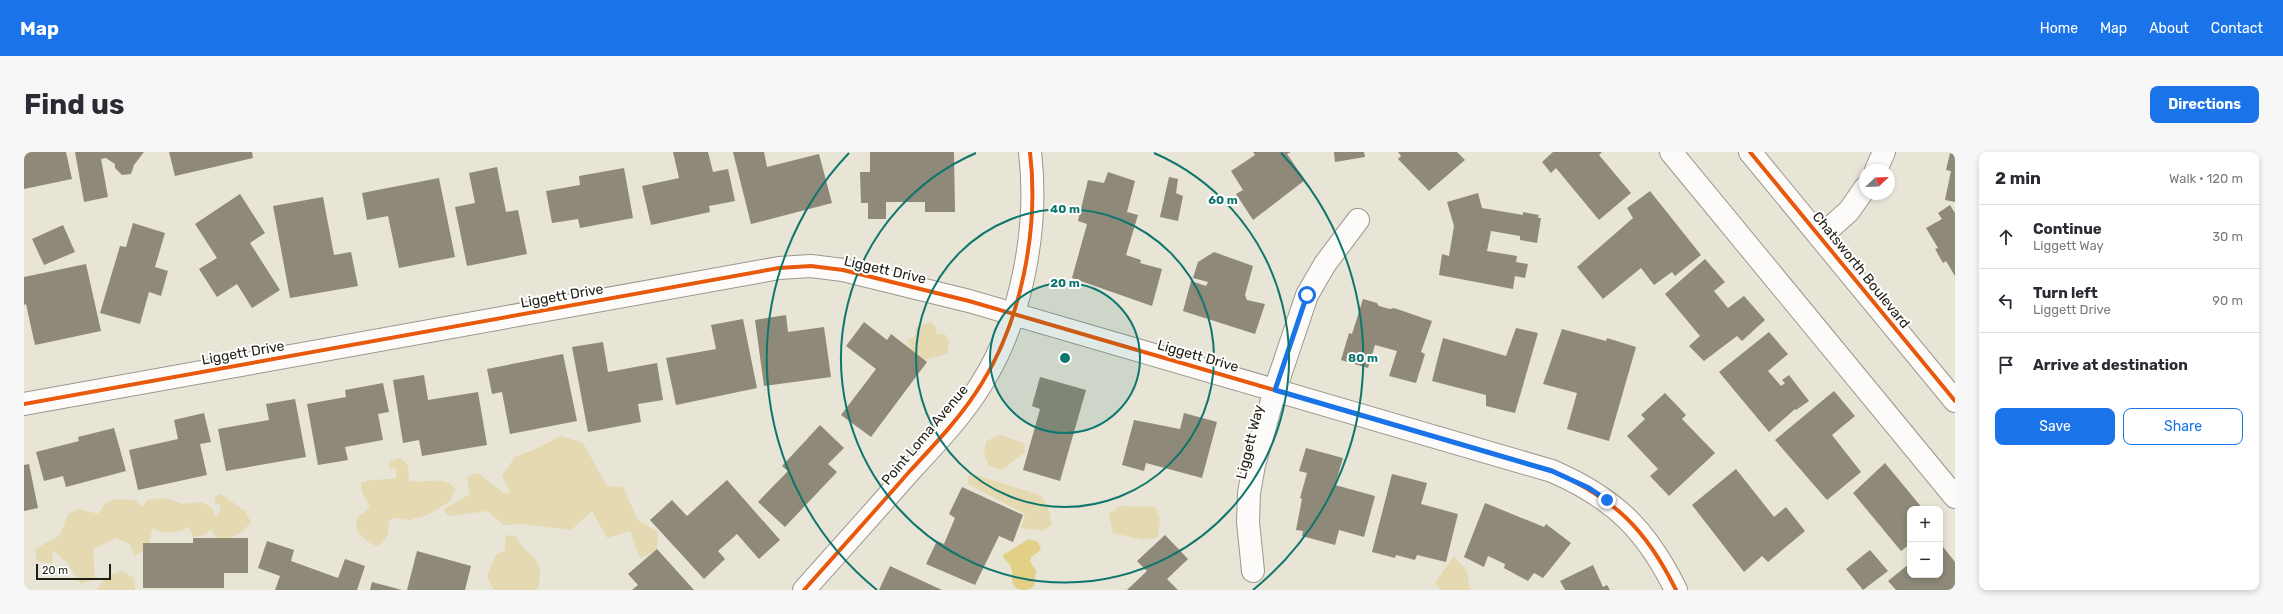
<!DOCTYPE html>
<meta charset="utf-8">
<style>
:root{--surface:#fff;--page:#f7f7f7;--text:#2b2b33;--muted:#7c7c81;--line:#e1e1e2;--accent:#1a73e8}
body{margin:0;font-family:Rubik,sans-serif;background:var(--page);color:var(--text)}
.controls{position:absolute;right:12px;bottom:12px;display:grid;overflow:hidden;border-radius:8px;box-shadow:0 2px 6px #0003}
.controls button{width:36px;height:36px;display:grid;place-items:center;padding:0;border:0;border-bottom:1px solid var(--line);background:var(--surface);color:var(--text);font:20px sans-serif}
.compass{position:absolute;left:1835px;top:12px;width:36px;height:36px;border-radius:50%;background:var(--surface);box-shadow:0 2px 6px #0003;rotate:67deg}
.scale{position:absolute;left:12px;bottom:10px;width:75px;box-sizing:border-box;padding-left:4px;border:2px solid #211e15;border-top:0;font-size:11px;line-height:14px;white-space:nowrap;color:#211e15;-webkit-text-stroke:3px #fff;paint-order:stroke}
.stop{position:absolute;width:12px;height:12px;margin:-9px;border:3px solid #1a73e8;border-radius:50%;background:#fff}
.stop.end{background:#1a73e8;border-color:#fff;box-shadow:0 1px 4px #0008}
.list{margin:0;padding:0;list-style:none}
h2{display:flex;justify-content:space-between;align-items:center;height:52px;margin:0;padding:0 16px;font-size:17px}
h2 small{font-size:13px;font-weight:400;color:var(--muted)}
.list li{display:grid;grid-template-columns:26px 1fr auto;gap:12px;align-items:center;box-sizing:border-box;height:64px;padding:0 16px;border-top:1px solid var(--line)}
.list b{display:block;font-size:15px;white-space:nowrap}
.list p{margin:0;font-size:13px;white-space:nowrap;color:var(--muted)}
.list em{font-size:13px;font-style:normal;color:var(--muted)}
.actions{display:flex;gap:8px;padding:12px 16px}
.actions a{flex:1;padding:9px 0;border:1px solid var(--accent);border-radius:8px;text-align:center;font-size:14px;color:var(--accent)}
.actions .main{background:var(--accent);color:#fff}
.icon{flex:none;width:22px;height:22px;fill:none;stroke:currentColor;stroke-width:2;stroke-linecap:round;stroke-linejoin:round}
.map{position:relative;flex:none;width:1931px;height:438px;overflow:hidden;border-radius:8px}
header{display:flex;align-items:center;gap:24px;box-sizing:border-box;height:56px;padding:0 20px;background:var(--accent);color:#fff}
header strong{font-size:19px}
nav{display:flex;gap:22px;margin-inline-start:auto;font-size:14px}
.intro{display:flex;align-items:center;justify-content:space-between;box-sizing:border-box;height:96px;padding:0 24px}
h1{margin:0;font-size:28px}
.button{padding:10px 18px;border-radius:8px;background:var(--accent);color:#fff;font-size:14px;font-weight:700}
main{display:flex;gap:24px;padding:0 24px}
aside{flex:1;background:var(--surface);border-radius:8px;box-shadow:0 2px 6px #0003}
.map>svg:first-child{display:block}
</style>
<header>
<strong>Map</strong>
<nav><a>Home</a><a>Map</a><a>About</a><a>Contact</a></nav>
</header>
<div class="intro"><h1>Find us</h1><a class="button">Directions</a></div>
<main>
<div class="map">
<svg width="1931" height="438" viewBox="0 0 1931 438">
<rect width="100%" height="100%" fill="#e8e4d6"/>
<g fill="#e4d9b0">
<path d="M906 170 911 174 913 182H921L925 190 923 202 899 208 888 200 883 188 891 185 892 175Z"/>
<path d="M976 283 1000 291 1001 300 978 318 965 314 960 302 962 289Z"/>
<path d="M537 284 559 291 583 334 599 335 614 368 634 380 633 398 616 406 606 379 583 386 568 359 547 378 497 372 480 373 463 359 425 364 419 358 446 342 443 325 454 321 481 342 486 340 478 323 492 304 508 299Z"/>
<path d="M374 306C386 310 384 317 385 329 402 332 419 323 432 337L425 350 403 363 386 368 369 366 365 369 363 385 354 394 347 392 333 380 332 367 346 355 338 340 337 331C348 326 359 329 372 326V317L365 316V310Z"/>
<path d="M952 323 1016 343 1024 355 1028 373 1019 379 997 376 1001 362 945 333 943 324Z"/>
<path d="M197 342 222 360 227 371 216 381 202 388 193 386 187 378 179 384 169 385 165 375C154 382 139 381 128 377L124 397 110 404 106 392 92 386 69 397 71 427 57 432 43 411 29 398 28 412 13 409 11 397 36 383 44 362 56 357 74 362C84 344 92 347 111 348L118 355 124 348 142 346 158 352 176 350 187 355 192 364 197 359 196 353 191 351V345Z"/>
<path d="M1096 354 1131 355 1136 367 1134 385 1120 388 1089 381 1085 362Z"/>
<path d="M484 383 492 384C504 408 522 404 514 436L511 438H470L463 425 472 403 481 398V386Z"/>
<path d="M1430 404 1443 419 1446 438H1417L1411 431Z"/>
<path d="M98 419 110 426 111 438H74C76 427 88 421 98 419Z"/>
</g>
<path fill="#e2d087" d="M1005 387 1014 390 1017 398 1007 405 1006 409 1012 419 1010 434C1007 437 1004 438 999 438 983 437 991 422 986 413 983 409 980 408 979 403Z"/>
<g fill="#8e8978">
<path d="M0 0H42L48 27 0 37Z"/>
<path d="M51 0H120L110 13 107 22 98 23 91 16V12L82 6 77 7 84 45 60 50Z"/>
<path d="M145 0H228L229 6 151 24Z"/>
<path d="M649 0H684L689 20 704 17 711 49 685 54 686 60 627 73 618 34 655 26Z"/>
<path d="M709 0H740L743 15 795 2 808 51 727 72Z"/>
<path d="M846 0H930L931 60H901V50H862V67H844V51H837L836 20H846Z"/>
<path d="M1229 0H1267L1263 2 1281 28 1229 68 1212 42 1219 38 1207 19 1231 3Z"/>
<path d="M1310 0H1340L1341 5 1311 10Z"/>
<path d="M1374 0H1433L1441 8 1405 39 1374 7 1377 4Z"/>
<path d="M1529 0H1578L1575 3 1607 41 1575 68 1532 16 1527 21 1518 10Z"/>
<path d="M1926 1 1931 2V50L1921 48 1927 19 1922 18Z"/>
<path d="M473 15 482 60 494 58 503 102 443 114 431 55 451 51 445 21Z"/>
<path d="M600 16 609 66 556 76 554 67 528 71 522 39 556 33 555 24Z"/>
<path d="M1084 20 1111 29 1103 60 1114 63 1102 103 1117 108 1116 111 1138 117 1128 154 1048 126 1063 72 1054 69 1064 28 1080 31Z"/>
<path d="M1145 25 1154 27 1152 41 1159 44 1154 69 1136 65Z"/>
<path d="M415 26 431 105 375 116 364 64 343 68 338 41Z"/>
<path d="M1626 39 1677 103 1651 124 1648 120 1630 133 1617 116 1579 147 1553 115 1609 66 1603 56Z"/>
<path d="M1454 41 1458 56 1499 63V60L1515 63 1514 66H1517L1513 91 1496 88V84L1467 79 1463 99 1493 104 1492 110 1504 112 1501 126 1491 124 1489 137 1415 123 1418 102 1425 104 1430 74 1423 50Z"/>
<path d="M216 42 241 81 226 91 256 138 228 156 213 132 193 145 175 117 193 106 171 72Z"/>
<path d="M299 45 310 103 327 100 334 134 266 146 249 54Z"/>
<path d="M1926 53 1931 61V124L1922 109 1919 111 1911 97 1914 96 1902 76 1918 67 1914 61Z"/>
<path d="M109 71 141 81 131 115 144 119 137 144 125 140 116 172 76 161 96 94 102 95Z"/>
<path d="M39 73 51 100 20 113 8 87Z"/>
<path d="M1190 100 1229 114 1221 143 1223 148 1241 152 1231 182 1159 159 1167 129 1182 134 1184 130 1169 126 1174 110Z"/>
<path d="M1681 107 1701 130 1690 139 1704 156 1720 144 1741 168 1718 189 1713 184 1680 209 1665 194 1676 184 1641 142Z"/>
<path d="M62 112 77 179 11 193 2 152 0 153V125Z"/>
<path d="M1339 147 1353 151 1355 154 1366 157 1370 156 1408 169 1397 200 1401 202 1392 231 1365 224 1373 199 1351 193 1344 216 1317 208 1325 181 1328 182Z"/>
<path d="M762 163 764 180 800 175 807 225 740 234 731 168Z"/>
<path d="M719 167 733 236 652 253 642 206 692 197 687 173Z"/>
<path d="M840 170 863 188 867 182 903 210 847 285 817 263 852 217 822 194Z"/>
<path d="M1492 176 1514 181 1491 261 1462 254V243L1408 229 1419 186 1482 204Z"/>
<path d="M1538 177 1582 189 1583 186 1612 195 1585 289 1543 277 1553 241 1519 232Z"/>
<path d="M1745 180 1764 202 1744 219 1757 234 1761 231 1758 228 1765 223 1785 249 1772 258 1771 257 1745 280 1695 220Z"/>
<path d="M579 190 584 220 633 211 639 248 614 252 617 270 564 280 548 195Z"/>
<path d="M539 202 553 269 486 282 478 240 468 242 463 217Z"/>
<path d="M400 223 404 248 454 240 463 293 398 304 395 288 379 291 369 228Z"/>
<path d="M1016 225 1062 238 1036 329 999 318 1016 257 1008 254Z"/>
<path d="M359 231 365 260 354 262 359 288 321 295 324 308 294 313 283 252 322 245 321 238Z"/>
<path d="M1810 239 1831 264 1808 283 1837 320 1803 348 1751 288Z"/>
<path d="M1641 241 1662 263 1658 267 1691 301 1645 344 1626 324 1634 317 1603 284 1621 267 1617 263Z"/>
<path d="M271 247 282 305 202 319 194 277 245 268 242 252Z"/>
<path d="M180 261 187 290 176 292 183 323 114 338 105 298 154 287 150 268Z"/>
<path d="M1160 261 1193 270 1178 326 1122 311 1120 319 1098 313 1110 268 1156 277Z"/>
<path d="M796 273 820 296 804 312 813 320 761 375 734 350 764 319 758 314Z"/>
<path d="M90 276 102 319 42 335 39 324 20 329 12 300 55 289 54 285Z"/>
<path d="M1282 296 1319 306 1311 333 1351 344 1340 385 1315 378 1311 393 1278 384 1279 379 1272 378 1278 347 1276 346 1283 321 1275 319Z"/>
<path d="M1861 311 1899 357H1886V392L1877 399 1829 341Z"/>
<path d="M5 312 14 356 0 359V313Z"/>
<path d="M1712 317 1750 365 1762 355 1781 379 1744 410 1738 404 1720 420 1668 353Z"/>
<path d="M1368 322 1403 331 1397 352 1434 362 1422 410 1393 403 1391 408 1372 403 1371 406 1348 400Z"/>
<path d="M703 328 756 388 735 407 713 382 694 399 701 407 680 427 626 368 648 348 663 364Z"/>
<path d="M938 335 999 363 989 390 975 384 951 433 902 412 913 389 920 392 931 366 925 362Z"/>
<path d="M1461 351 1520 375 1522 372 1547 391 1519 426 1510 421 1504 429 1480 416 1481 412 1464 404 1460 415 1440 405Z"/>
<path d="M1141 383 1164 407 1143 427 1154 438H1103L1123 419 1113 409Z"/>
<path d="M169 386H224V421H200V436H119V391H169Z"/>
<path d="M243 389 270 398 267 409 314 426 321 407 341 414 333 438H251L256 424 234 416Z"/>
<path d="M1916 391 1931 410V438H1872L1864 429 1886 411V423H1916Z"/>
<path d="M633 397 670 438H608L614 433 604 422Z"/>
<path d="M1846 398 1864 419 1839 438 1822 417Z"/>
<path d="M393 399 447 414 441 438H383Z"/>
<path d="M1569 413 1579 435 1583 433 1586 438H1541L1536 429Z"/>
<path d="M866 414 918 438H855Z"/>
<path d="M348 430 378 438H346Z"/>
</g>
<g fill="none" stroke-linecap="round" stroke-linejoin="round">
<g stroke="#9b988d" stroke-width="24">
<g id="street">
<path d="M1647 0 1931 345"/>
<path d="M1852 18 1860 0"/>
<path d="M1796 85 1825 59 1841 36"/>
<path d="M0 252 755 116 787 114 819 118 945 149 1528 319C1590 346 1622 377 1652 438"/>
<path d="M1229 419 1224 370 1225 341 1230 313 1251 238 1283 143 1301 112 1334 68"/>
</g>
</g>
<g stroke="#9b988d" stroke-width="24">
<g id="secondary">
<path d="M1726 0 1931 249"/>
<path d="M780 438C815 399 850 360 885 320 911 292 938 264 958 231 998 167 1015 75 1006 0"/>
</g>
</g>
<use href="#street" stroke="#fcfbf9" stroke-width="22"/>
<use href="#secondary" stroke="#fcfbf9" stroke-width="22"/>
<g stroke="#fff" stroke-width="6">
<g id="cycleway">
<path d="M1726 0 1931 249"/>
<path d="M0 252 755 116 787 114 819 118 945 149 1528 319C1590 346 1622 377 1652 438"/>
<path d="M780 438C815 399 850 360 885 320 911 292 938 264 958 231 998 167 1015 75 1006 0"/>
</g>
</g>
<use href="#cycleway" stroke="#e8590c" stroke-width="4"/>
</g>
<g fill="none" stroke-linecap="round" stroke-linejoin="round">
<path stroke="#1a73e8" stroke-width="5" d="M1283 143 1251 238 1528 319 1565 336 1583 348"/>
</g>
<circle cx="1041" cy="206" r="75" fill="#0f766e" fill-opacity=".12"/>
<g fill="none" stroke="#0f766e" stroke-width="2">
<circle cx="1041" cy="206" r="75"/>
<circle cx="1041" cy="206" r="149"/>
<path d="M1130 1A224 224 0 1 1 952 1"/>
<path d="M853 438A298 298 0 0 1 825 1M1257 1A298 298 0 0 1 1229 438"/>
</g>
<g text-anchor="middle" dominant-baseline="central" stroke-width="4" stroke-linejoin="round" paint-order="stroke">
<g font-size="14" fill="#211e15" stroke="#fff">
<text transform="translate(861 118) rotate(13)">Liggett Drive</text>
<text transform="translate(1837 118) rotate(51)">Chatsworth Boulevard</text>
<text transform="translate(538 144) rotate(-10)">Liggett Drive</text>
<text transform="translate(219 201) rotate(-10)">Liggett Drive</text>
<text transform="translate(1174 204) rotate(16)">Liggett Drive</text>
<text transform="translate(901 283) rotate(-50)">Point Loma Avenue</text>
<text transform="translate(1226 290) rotate(-76)">Liggett Way</text>
</g>
</g>
<circle cx="1041" cy="206" r="6" fill="#0f766e" stroke="#fff" stroke-width="2"/>
<g font-size="12" text-anchor="middle" font-weight="bold" fill="#0f766e" stroke="#fff" stroke-width="4" stroke-linejoin="round" paint-order="stroke">
<text x="1199" y="52">60 m</text>
<text x="1041" y="61">40 m</text>
<text x="1041" y="135">20 m</text>
<text x="1339" y="210">80 m</text>
</g>
</svg>
<div class="controls">
<button>+</button>
<button>−</button>
</div>
<svg class="compass" viewBox="-18 -18 36 36"><path d="M0-13l5 13h-10z" fill="#e53935"/><path d="M0 13l5-13h-10z" fill="#7c7c81"/></svg>
<div class="scale">20 m</div>
<div class="stop" style="left:1283px;top:143px"></div>
<div class="stop end" style="left:1583px;top:348px"></div>
</div>
<aside>
<h2>2 min<small>Walk · 120 m</small></h2>
<ul class="list">
<li><svg class="icon" aria-label="ahead" viewBox="0 0 24 24"><path d="M12 20V5M6 11l6-6 6 6"/></svg><div><b>Continue</b><p>Liggett Way</p></div><em>30 m</em></li>
<li><svg class="icon" aria-label="left" viewBox="0 0 24 24"><path d="M17 20v-9H6M10 6l-5 5 5 5"/></svg><div><b>Turn left</b><p>Liggett Drive</p></div><em>90 m</em></li>
<li><svg class="icon" aria-label="arrive" viewBox="0 0 24 24"><path d="M6 21V4h12l-3 4 3 4H6"/></svg><div><b>Arrive at destination</b></div></li>
</ul>
<div class="actions"><a class="main">Save</a><a>Share</a></div>
</aside>
</main>
